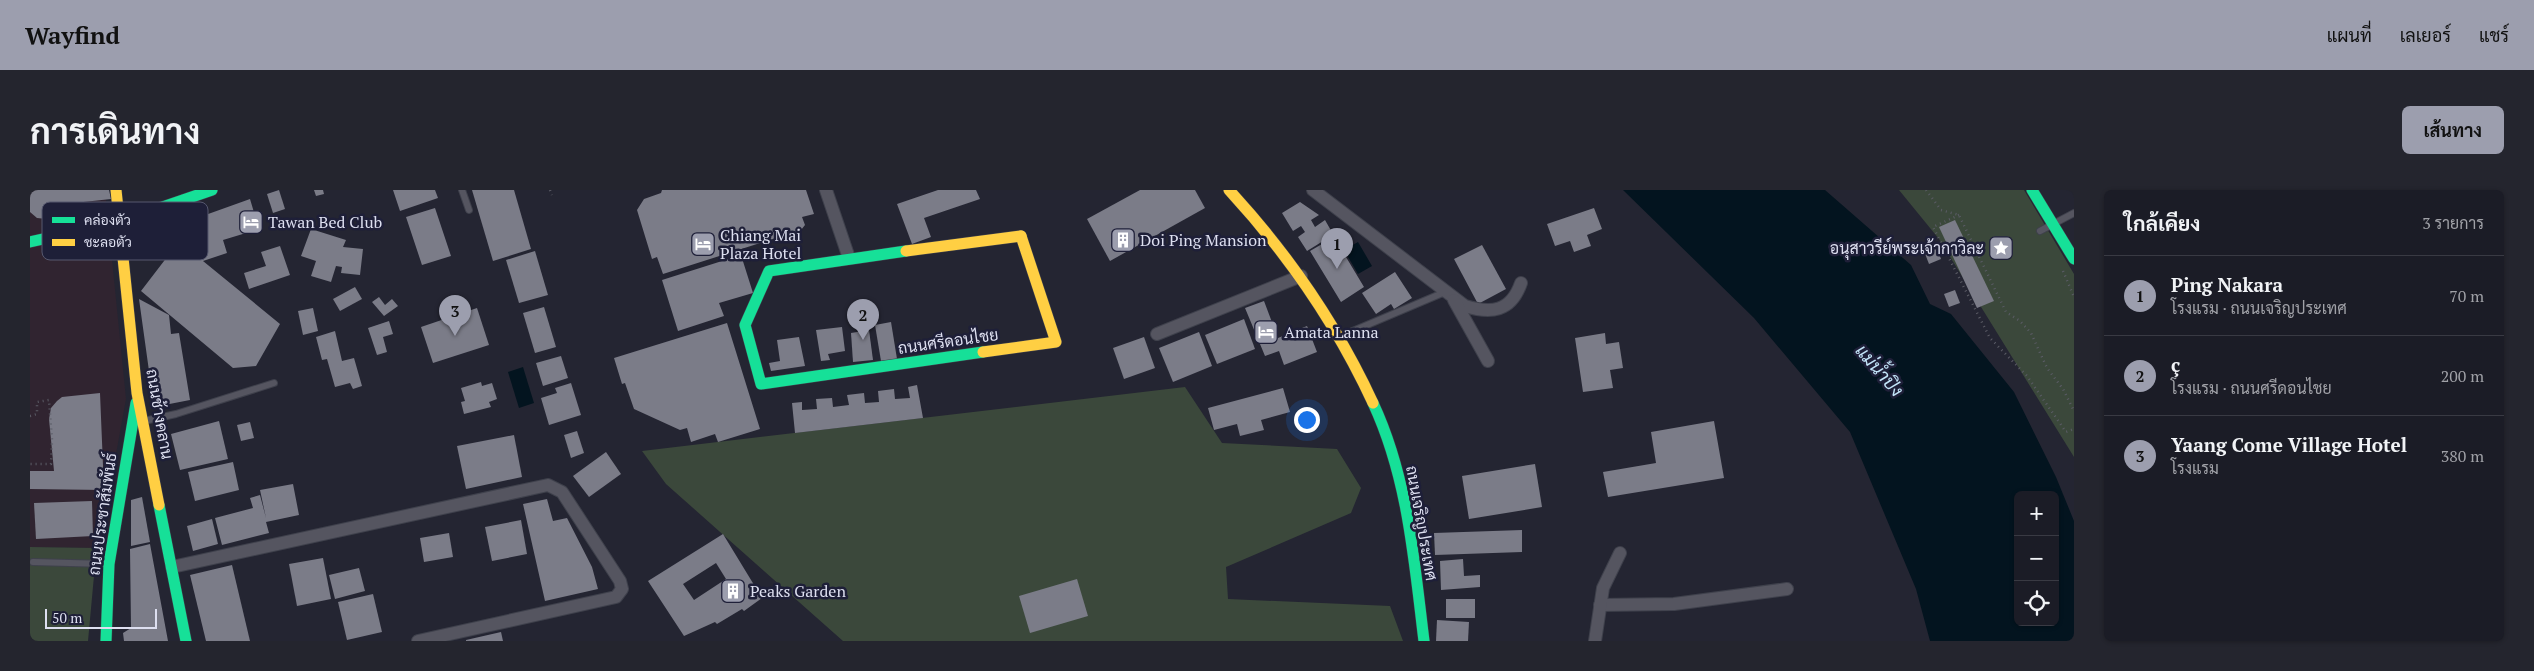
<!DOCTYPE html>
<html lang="th">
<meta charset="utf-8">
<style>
:root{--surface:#1b1c26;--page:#24252e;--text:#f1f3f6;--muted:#a0a1a7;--line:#393a43;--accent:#9c9eae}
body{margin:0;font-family:"PT Serif",Sarabun,serif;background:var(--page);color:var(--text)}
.controls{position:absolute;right:15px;bottom:15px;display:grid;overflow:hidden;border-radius:8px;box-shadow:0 1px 4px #0004}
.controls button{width:45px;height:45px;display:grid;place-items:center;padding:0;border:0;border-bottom:1px solid var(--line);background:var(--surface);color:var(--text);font:25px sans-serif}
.scale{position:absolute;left:15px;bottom:12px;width:112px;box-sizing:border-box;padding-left:5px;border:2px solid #dddff0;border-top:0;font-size:14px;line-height:18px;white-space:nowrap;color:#dddff0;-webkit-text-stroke:4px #1e1f38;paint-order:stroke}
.you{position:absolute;left:1276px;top:229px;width:18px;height:18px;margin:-12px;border:4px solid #fff;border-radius:50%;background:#1a73e8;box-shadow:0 0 0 8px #1a73e833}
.badge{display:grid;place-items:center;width:32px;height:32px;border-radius:50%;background:var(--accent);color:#111;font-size:16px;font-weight:700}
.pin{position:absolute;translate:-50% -41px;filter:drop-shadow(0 1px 2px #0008)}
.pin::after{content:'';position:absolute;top:26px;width:18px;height:15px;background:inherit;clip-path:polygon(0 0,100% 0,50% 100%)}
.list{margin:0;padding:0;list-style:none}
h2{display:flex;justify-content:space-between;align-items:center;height:65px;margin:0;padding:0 20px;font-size:21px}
h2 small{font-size:16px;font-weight:400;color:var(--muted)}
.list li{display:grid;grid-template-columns:32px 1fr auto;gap:15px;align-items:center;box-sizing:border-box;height:80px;padding:0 20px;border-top:1px solid var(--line)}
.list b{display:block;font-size:19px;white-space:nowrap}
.list p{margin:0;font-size:16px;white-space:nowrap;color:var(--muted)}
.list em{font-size:16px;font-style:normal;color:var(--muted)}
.icon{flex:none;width:28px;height:28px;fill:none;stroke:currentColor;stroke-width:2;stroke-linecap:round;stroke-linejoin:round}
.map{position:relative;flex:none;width:2044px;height:451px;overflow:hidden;border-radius:8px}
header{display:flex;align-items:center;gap:30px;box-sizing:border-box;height:70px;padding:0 25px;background:var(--accent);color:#111}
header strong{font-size:24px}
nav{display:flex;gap:28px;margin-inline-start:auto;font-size:18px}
.intro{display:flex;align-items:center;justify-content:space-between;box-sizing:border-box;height:120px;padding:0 30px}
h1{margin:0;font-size:35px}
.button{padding:12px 22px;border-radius:8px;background:var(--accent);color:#111;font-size:18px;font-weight:700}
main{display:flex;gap:30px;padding:0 30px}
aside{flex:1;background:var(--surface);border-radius:8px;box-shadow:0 1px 4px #0004}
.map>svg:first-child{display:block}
</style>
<header>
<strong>Wayfind</strong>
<nav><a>แผนที่</a><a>เลเยอร์</a><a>แชร์</a></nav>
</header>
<div class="intro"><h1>การเดินทาง</h1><a class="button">เส้นทาง</a></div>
<main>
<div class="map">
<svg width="2044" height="451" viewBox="0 0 2044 451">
<rect width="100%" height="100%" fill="#242532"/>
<path fill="#302430" d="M0 0H75L96 209 69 358 0 357Z"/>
<g fill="#3b483b">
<path d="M1869 0H1994L2044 84V267L1909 49Z"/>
<path d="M1155 197 1192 253 1307 259 1331 298 1321 323 1196 377 1198 409 1360 416 1373 451H813L636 294 612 261Z"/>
<path d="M0 357 69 358 65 375 58 451H0Z"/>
</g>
<g fill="#03141f" fill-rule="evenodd">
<path d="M1593 0H1795L1881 75 1900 114 1921 124 1984 202 2026 287 2044 331V451H1900L1886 399 1820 242 1724 128ZM1988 305H2025V432H1988Z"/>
<path d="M1328 52 1342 76 1328 84 1314 60Z"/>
<path d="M493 177 504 213 489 218 478 182Z"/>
</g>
<g fill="#7b7c88" fill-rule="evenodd">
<path d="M0 0H79L81 9 35 14 27 24 17 29 7 28 0 22Z"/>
<path d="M249 0 255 19 243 23 237 4Z"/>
<path d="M284 0H293L294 4 286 6Z"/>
<path d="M363 0H405L408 8 370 21Z"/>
<path d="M442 0H484L501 59 463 71Z"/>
<path d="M632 0H776L784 24 772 27 775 35 771 40 633 84 627 67 622 69 607 20 614 9 631 3Z"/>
<path d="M908 0H946L950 9 894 28 901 47 882 54 867 14Z"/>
<path d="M1110 0H1165L1175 18 1080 71 1057 29Z"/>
<path d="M220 9 229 39 193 50 197 63 173 71 250 134 226 176 203 178 111 101 167 28Z"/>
<path d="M1270 12 1289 25 1281 30 1285 37 1295 30 1303 44 1311 39 1319 52 1310 57 1334 97 1311 112 1280 61 1299 50 1298 48 1277 61 1268 47 1275 42 1271 36 1263 41 1252 23Z"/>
<path d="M405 18 421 66 392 75 376 27Z"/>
<path d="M1564 18 1572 39 1557 45 1561 56 1544 62 1540 51 1525 56 1517 34Z"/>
<path d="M1925 30 1964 111 1947 118 1909 37Z"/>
<path d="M281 39 316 50 313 57 333 59 330 85 311 83 312 77 306 76 301 92 281 86 286 71 271 66Z"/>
<path d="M1452 55 1476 99 1448 114 1424 69Z"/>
<path d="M250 56 260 85 219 99 214 83 236 76 231 62Z"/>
<path d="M1906 56 1911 69 1899 74 1894 61Z"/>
<path d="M505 61 518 105 489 113 476 70Z"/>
<path d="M711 65 723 103 689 113 694 126 648 141 632 90Z"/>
<path d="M1365 82 1382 108 1364 119 1361 114 1346 124 1332 103Z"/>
<path d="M325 97 332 109 310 121 303 109Z"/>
<path d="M1925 100 1930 113 1919 117 1914 104Z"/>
<path d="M349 107 355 115 362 109 368 116 354 126 342 112Z"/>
<path d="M109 109 139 125 141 144 149 143 160 210 124 217Z"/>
<path d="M1234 111 1248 148 1277 136 1287 162 1254 175 1249 161 1235 166 1215 118Z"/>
<path d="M514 117 526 157 505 163 493 123Z"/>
<path d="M283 118 288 141 273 145 268 121Z"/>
<path d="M447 118 459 155 403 173 391 137Z"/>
<path d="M1214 129 1225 159 1187 174 1175 145Z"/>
<path d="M359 131 363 144 353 147 357 162 347 165 338 138Z"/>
<path d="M861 132 867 169 851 171 845 135Z"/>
<path d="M697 133 730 239 688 252 685 244 661 252 657 238 650 240 604 219 595 193 592 194 584 168Z"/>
<path d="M812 137 815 161 798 164 800 170 791 171 786 140Z"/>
<path d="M839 140 843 170 823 172 821 143Z"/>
<path d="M305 141 312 171 324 168 332 196 323 199 320 193 305 197 297 169 292 170 286 147Z"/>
<path d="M1169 142 1182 176 1143 192 1129 158Z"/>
<path d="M1575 143 1576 154 1589 152 1593 178 1580 180 1583 198 1553 202 1545 148Z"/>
<path d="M769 147 775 176 741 181 739 173 750 171 747 150Z"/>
<path d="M1114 147 1125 178 1094 189 1083 158Z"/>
<path d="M531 166 538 188 513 196 506 173Z"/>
<path d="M451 192 452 196 462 193 467 209 459 212 461 217 434 224 431 212 435 211 431 198Z"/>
<path d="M541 193 551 225 519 235 511 208 527 203 525 198Z"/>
<path d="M887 195 893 228 765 243 762 213 772 212V220L787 219 786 209 802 208 803 217 819 215 817 205 834 203 835 213 849 212 848 201 864 199 865 209 880 208 878 197Z"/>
<path d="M1253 198 1260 222 1231 230 1234 240 1210 246 1207 234 1184 240 1178 218Z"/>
<path d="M70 203 74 300 0 299V281H24L19 229 21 218 27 211 32 207Z"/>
<path d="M189 231 198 269 150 280 141 244Z"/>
<path d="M1684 231 1694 288 1578 307 1573 282 1626 273 1621 242Z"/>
<path d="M220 232 224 248 211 251 207 235Z"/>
<path d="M547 241 554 263 541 268 534 245Z"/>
<path d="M484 245 492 287 436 299 427 256Z"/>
<path d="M576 262 591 284 559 307 543 286Z"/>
<path d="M203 272 209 300 165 311 158 282Z"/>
<path d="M1505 274 1512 317 1439 329 1432 286Z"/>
<path d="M263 294 269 325 236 332 239 343 192 355 185 328 223 318 220 308 230 305 236 328 230 300Z"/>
<path d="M112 307 120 352 101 356V310Z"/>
<path d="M517 309 523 331 537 328 562 377 568 399 515 411 493 314Z"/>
<path d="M62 311 63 346 6 349 4 313Z"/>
<path d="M182 329 188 354 163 361 157 336Z"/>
<path d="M491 330 497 364 462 371 455 337Z"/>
<path d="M1492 340V362L1405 365 1404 343Z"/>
<path d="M419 343 423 367 394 372 390 348Z"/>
<path d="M693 344 732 408 714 421 712 419 687 434 685 432 654 446 618 391ZM686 373 696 389 664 410 653 394Z"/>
<path d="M120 354 138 451H94L93 443 101 438 100 359Z"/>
<path d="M293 368 301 409 267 416 259 374Z"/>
<path d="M1433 369 1434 386 1450 385V397L1411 400 1410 371Z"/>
<path d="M202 375 220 451H176L160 385Z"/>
<path d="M329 378 335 401 305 409 299 385Z"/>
<path d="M1047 389 1058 426 1000 443 989 406Z"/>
<path d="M343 404 352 442 317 450 308 412Z"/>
<rect x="1416" y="409" width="29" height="19"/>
<path d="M1407 430 1439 432 1438 451H1406Z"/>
<path d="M471 442 473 451H436V450Z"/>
</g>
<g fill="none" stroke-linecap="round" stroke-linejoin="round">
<g stroke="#3f414c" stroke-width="8">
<g id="lane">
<path d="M432 0 439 20"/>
<path d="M2010 41 2044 23"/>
<path d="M1311 146 1415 102"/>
<path d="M114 231 146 224 244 193"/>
<path d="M3 372 77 374"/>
</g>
</g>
<g stroke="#3f414c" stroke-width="14">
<g id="street">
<path d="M796 0 819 68"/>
<path d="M1283 0 1435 116C1461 124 1481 122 1491 93"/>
<path d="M1424 110 1458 171"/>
<path d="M1127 144 1271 86"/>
<path d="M142 377 518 295 532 302 590 391 592 399 586 407 388 451"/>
<path d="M1570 415 1644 414 1757 399"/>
<path d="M1565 451 1573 398 1590 363"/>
</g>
</g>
<g stroke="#3f414c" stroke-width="12">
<g id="fast">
<path d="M2002 0 2044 69"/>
<path d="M0 52 89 32 182 0"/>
<path d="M876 61 739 81 715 135 731 194 953 162"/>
<path d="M1343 213C1378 288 1384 370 1394 451"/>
<path d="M129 315 156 451"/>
<path d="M76 451 79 374 106 213"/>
</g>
</g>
<g stroke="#3f414c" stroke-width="12">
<g id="slow">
<path d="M86 0 107 203 129 315"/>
<path d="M1199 0C1258 64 1306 133 1343 213"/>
<path d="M876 61 991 46"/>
<path d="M953 162 1026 152 991 46"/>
</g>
</g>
<g stroke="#5b5c66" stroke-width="2.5" stroke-dasharray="1 4" stroke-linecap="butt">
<path d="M520 0 522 5"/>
<path d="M1896 0 1911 20 1929 25 1976 122 1990 131 2001 143 2017 178 2033 199 2044 221"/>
<path d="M1929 25 1903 37 1960 148 1997 186 2036 242 2044 239"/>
<path d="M2033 81 2044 107"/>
<path d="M0 226 7 224V212L19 210 22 250 21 274H0"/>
</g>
<use href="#lane" stroke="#555560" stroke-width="6"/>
<use href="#street" stroke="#555560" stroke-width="12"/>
<use href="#fast" stroke="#16e098" stroke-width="11"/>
<use href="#slow" stroke="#ffcf43" stroke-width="11"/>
</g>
<defs>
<g id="hotel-square" transform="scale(1.25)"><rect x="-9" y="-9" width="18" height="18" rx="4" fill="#9c9eae" stroke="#1e1f38"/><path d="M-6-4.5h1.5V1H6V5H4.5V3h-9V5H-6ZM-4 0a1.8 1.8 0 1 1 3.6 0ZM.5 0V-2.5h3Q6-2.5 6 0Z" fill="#fff"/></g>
<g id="building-square" transform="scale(1.25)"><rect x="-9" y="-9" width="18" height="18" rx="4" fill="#9c9eae" stroke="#1e1f38"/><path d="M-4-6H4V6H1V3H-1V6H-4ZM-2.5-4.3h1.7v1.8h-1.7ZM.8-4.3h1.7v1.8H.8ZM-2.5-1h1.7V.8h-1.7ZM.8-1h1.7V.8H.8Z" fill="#fff"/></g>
<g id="sight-square" transform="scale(1.25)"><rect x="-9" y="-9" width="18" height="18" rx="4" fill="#9c9eae" stroke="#1e1f38"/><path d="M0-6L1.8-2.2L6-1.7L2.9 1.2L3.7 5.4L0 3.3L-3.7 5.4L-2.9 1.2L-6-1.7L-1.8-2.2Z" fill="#fff"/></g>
</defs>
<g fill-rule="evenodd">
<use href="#hotel-square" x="221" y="32"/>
<use href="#building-square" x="1093" y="50"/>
<use href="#hotel-square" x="673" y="54"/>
<use href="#sight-square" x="1971" y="58"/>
<use href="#hotel-square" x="1236" y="142"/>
<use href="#building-square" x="703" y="401"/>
</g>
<g text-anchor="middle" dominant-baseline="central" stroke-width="5" stroke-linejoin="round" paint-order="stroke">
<g font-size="16" fill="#dddff0" stroke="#1e1f38" text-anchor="start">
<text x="238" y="32">Tawan Bed Club</text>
<text x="690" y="45">Chiang Mai<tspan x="690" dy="18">Plaza Hotel</tspan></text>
<text x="1110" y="50">Doi Ping Mansion</text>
<text x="1954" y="58" text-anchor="end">อนุสาวรีย์พระเจ้ากาวิละ</text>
<text x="1254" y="142">Amata Lanna</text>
<text x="720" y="401">Peaks Garden</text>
</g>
<g font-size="16" fill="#dddff0" stroke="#1e1f38">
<text transform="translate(918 151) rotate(-8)">ถนนศรีดอนไชย</text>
<text transform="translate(130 224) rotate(80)">ถนนช้างคลาน</text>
<text transform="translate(72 324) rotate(-82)">ถนนประชาสัมพันธ์</text>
<text transform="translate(1392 333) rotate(80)">ถนนเจริญประเทศ</text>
</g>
<g font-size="18" font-style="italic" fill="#c3e5f9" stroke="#1e1f38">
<text transform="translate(1850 180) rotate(49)">แม่น้ำปิง</text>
</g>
</g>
<rect x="12" y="12" width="166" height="58" rx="8" fill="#1e1f38" stroke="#57596f" stroke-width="1"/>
<rect x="22" y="27" width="23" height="6" fill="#16e098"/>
<rect x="22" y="49" width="23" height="7" fill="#ffcf43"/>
<g font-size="14" fill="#dddff0">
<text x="54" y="35">คล่องตัว</text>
<text x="54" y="57">ชะลอตัว</text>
</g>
</svg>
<div class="controls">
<button>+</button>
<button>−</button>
<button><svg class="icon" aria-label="locate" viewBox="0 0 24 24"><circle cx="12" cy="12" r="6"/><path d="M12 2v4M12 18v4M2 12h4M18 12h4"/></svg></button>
</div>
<div class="scale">50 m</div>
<div class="you"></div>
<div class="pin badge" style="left:1307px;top:79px">1</div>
<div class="pin badge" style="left:833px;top:150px">2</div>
<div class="pin badge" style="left:425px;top:146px">3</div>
</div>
<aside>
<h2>ใกล้เคียง<small>3 รายการ</small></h2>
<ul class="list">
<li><span class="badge">1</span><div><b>Ping Nakara</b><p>โรงแรม · ถนนเจริญประเทศ</p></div><em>70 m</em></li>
<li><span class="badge">2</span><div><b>ç</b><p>โรงแรม · ถนนศรีดอนไชย</p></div><em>200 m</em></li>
<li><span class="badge">3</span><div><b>Yaang Come Village Hotel</b><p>โรงแรม</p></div><em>380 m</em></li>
</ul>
</aside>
</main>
